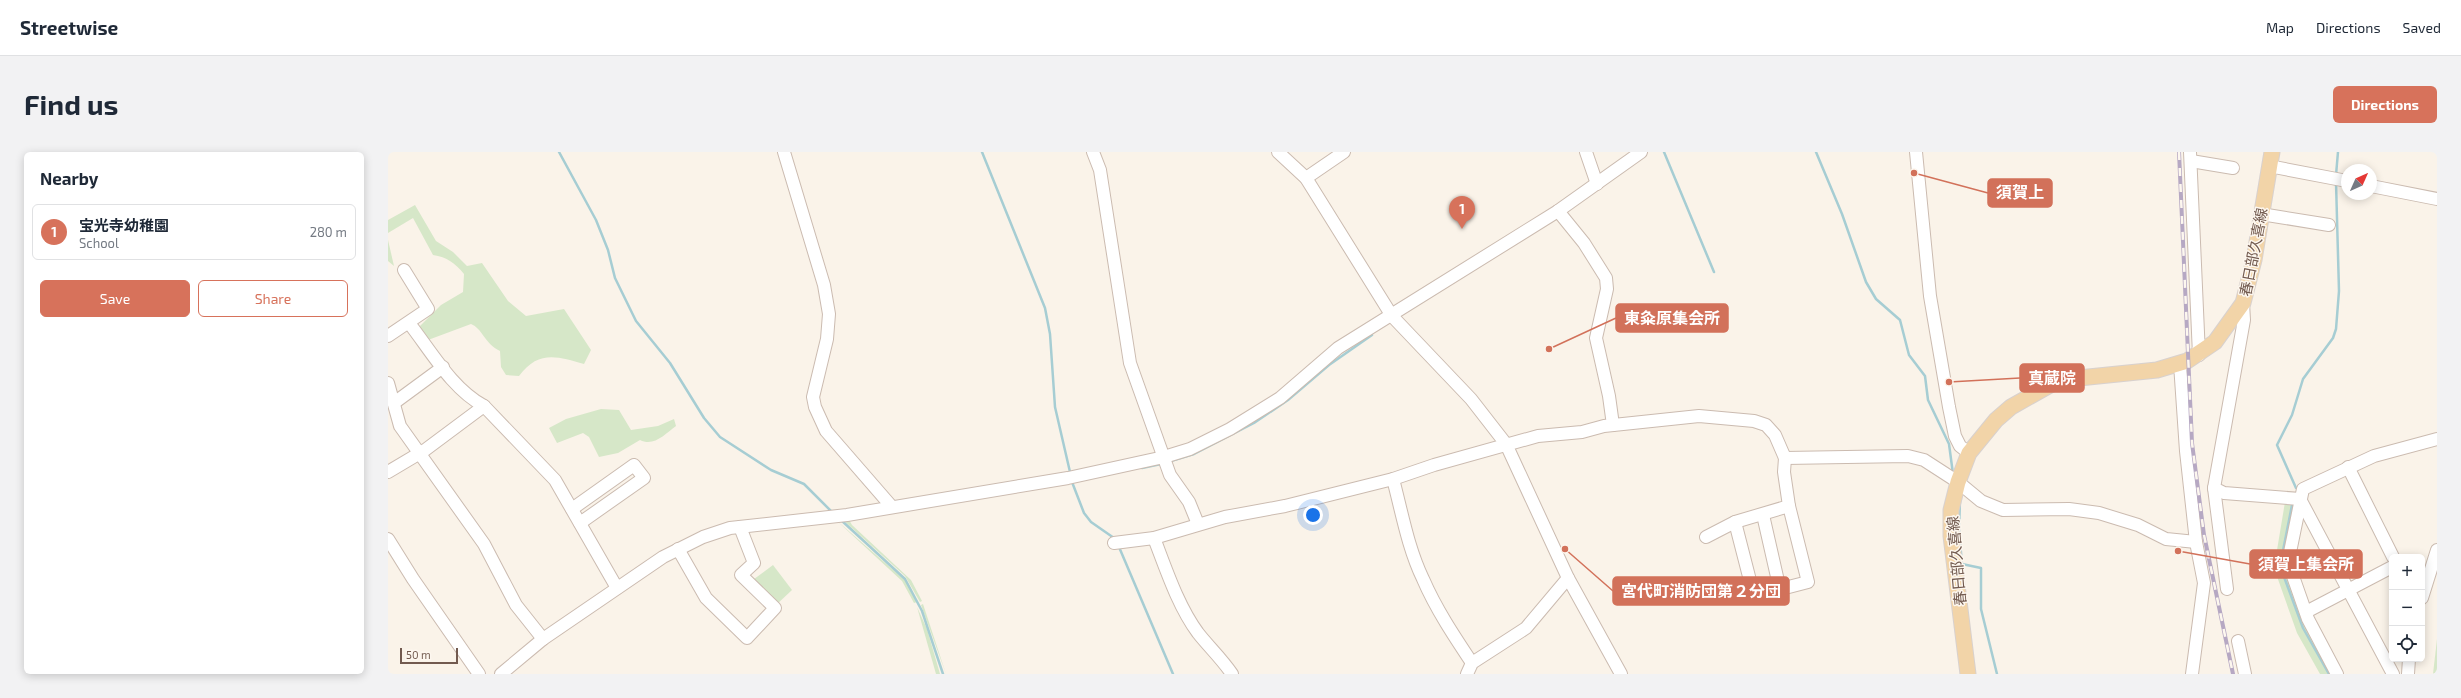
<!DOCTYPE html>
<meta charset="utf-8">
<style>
:root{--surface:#fff;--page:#f2f2f3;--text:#1f2937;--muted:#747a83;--line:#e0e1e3;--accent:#d7725b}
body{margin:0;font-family:"Exo 2","Noto Sans JP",sans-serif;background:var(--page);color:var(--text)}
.controls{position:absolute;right:12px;bottom:12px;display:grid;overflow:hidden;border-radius:6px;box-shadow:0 2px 10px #0003}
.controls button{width:36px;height:36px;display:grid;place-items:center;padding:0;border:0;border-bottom:1px solid var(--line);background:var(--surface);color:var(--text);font:20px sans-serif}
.compass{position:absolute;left:1953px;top:12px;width:36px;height:36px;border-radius:50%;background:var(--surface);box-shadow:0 2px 10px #0003;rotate:45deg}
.scale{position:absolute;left:12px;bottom:10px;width:58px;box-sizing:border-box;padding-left:4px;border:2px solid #725a4f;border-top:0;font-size:11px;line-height:14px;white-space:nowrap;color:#725a4f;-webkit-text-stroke:3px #fdf7ef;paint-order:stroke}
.you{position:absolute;left:925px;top:363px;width:14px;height:14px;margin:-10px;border:3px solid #fff;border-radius:50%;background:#1a73e8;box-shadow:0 0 0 6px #1a73e833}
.badge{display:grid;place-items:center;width:26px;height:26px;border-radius:50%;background:var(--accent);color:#fff;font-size:13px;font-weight:700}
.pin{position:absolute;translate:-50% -33px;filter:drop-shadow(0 1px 2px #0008)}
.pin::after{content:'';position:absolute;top:21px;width:14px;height:12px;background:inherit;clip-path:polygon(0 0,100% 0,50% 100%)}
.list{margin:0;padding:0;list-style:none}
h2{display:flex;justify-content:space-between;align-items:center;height:52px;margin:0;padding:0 16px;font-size:17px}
h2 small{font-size:13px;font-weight:400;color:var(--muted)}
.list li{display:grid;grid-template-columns:26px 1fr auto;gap:12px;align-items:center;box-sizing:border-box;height:56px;margin:0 8px 8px;padding:0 8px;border:1px solid var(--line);border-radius:6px}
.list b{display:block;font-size:15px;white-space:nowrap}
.list p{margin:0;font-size:13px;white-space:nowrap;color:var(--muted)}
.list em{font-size:13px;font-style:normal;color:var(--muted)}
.actions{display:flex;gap:8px;padding:12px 16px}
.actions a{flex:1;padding:9px 0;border:1px solid var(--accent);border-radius:6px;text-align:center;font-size:14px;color:var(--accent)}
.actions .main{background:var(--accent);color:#fff}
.icon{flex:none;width:22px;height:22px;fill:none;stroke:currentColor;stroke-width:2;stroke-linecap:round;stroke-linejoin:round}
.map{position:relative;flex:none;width:2049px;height:522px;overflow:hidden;border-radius:6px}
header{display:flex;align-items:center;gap:24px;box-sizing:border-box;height:56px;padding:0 20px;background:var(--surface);border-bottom:1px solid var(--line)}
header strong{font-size:19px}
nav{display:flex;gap:22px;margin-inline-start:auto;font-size:14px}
.intro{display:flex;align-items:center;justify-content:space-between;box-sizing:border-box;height:96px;padding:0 24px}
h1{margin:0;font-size:28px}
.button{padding:10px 18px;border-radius:6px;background:var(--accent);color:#fff;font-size:14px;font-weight:700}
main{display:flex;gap:24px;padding:0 24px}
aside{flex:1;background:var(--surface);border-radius:6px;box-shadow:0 2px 10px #0003}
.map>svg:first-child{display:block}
</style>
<header>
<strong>Streetwise</strong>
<nav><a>Map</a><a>Directions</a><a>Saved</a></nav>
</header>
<div class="intro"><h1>Find us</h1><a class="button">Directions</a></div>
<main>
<aside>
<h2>Nearby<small></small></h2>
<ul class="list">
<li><span class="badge">1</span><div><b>宝光寺幼稚園</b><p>School</p></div><em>280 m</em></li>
</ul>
<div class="actions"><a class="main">Save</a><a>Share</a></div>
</aside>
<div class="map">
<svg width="2049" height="522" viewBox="0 0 2049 522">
<rect width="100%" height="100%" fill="#faf3e9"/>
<g fill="#d6e7c8">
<path d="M27 53 48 89 65 100 79 114 94 111 120 149 138 164 176 157 203 198 196 212C169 204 150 198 131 224L118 223 113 215 112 199C97 192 94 176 83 172L40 188 31 175 53 153 75 140 76 122C67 111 59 105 45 103L25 66 0 81V68Z"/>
<path d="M0 88 6 114 0 109Z"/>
<path d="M213 257 231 258 243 278 270 274 286 267 288 274C277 282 266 295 252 288L230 301 211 305 201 285 195 281 169 291 161 276 178 267Z"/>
<path d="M1897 350 1902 351 1908 358 1898 411 1947 522H1932L1909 481 1886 416Z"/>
<path d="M460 366 464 373 523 428 534 449 532 450 517 424 454 367Z"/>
<path d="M448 368 518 429 529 450 526 451 514 429Z"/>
<path d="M385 413 404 438 387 454 362 430Z"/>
<path d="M535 452 558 522 533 453Z"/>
<path d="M529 455 539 477 552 522H548Z"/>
<path d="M2049 487V522H2045Z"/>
</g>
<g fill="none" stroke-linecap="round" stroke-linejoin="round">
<g stroke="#a6cdd3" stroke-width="2.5">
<path d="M171 0 208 68 220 98 227 126 248 169 282 211 316 266 332 285 383 318 416 332 445 361"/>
<path d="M594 0 657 156 662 182 667 255 682 320"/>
<path d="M1276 0 1326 120"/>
<path d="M1428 0 1454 62 1478 130 1488 147 1512 168 1521 203 1537 224 1540 248 1561 292 1565 322"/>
<path d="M1948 23 1950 0"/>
<path d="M783 309 806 302 866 271 900 248 941 213 984 183"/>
<path d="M754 316 773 312"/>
<path d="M684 330 696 361 703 370 726 386"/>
<path d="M1908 336 1889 293 1904 263 1915 227 1945 186 1948 177 1951 139 1948 30"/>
<path d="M1572 348 1571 378 1574 412 1593 416V457L1609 522"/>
<path d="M1904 353 1892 414 1915 476 1941 522"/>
<path d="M453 368 517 427 534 459 555 522"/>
<path d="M731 395 785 522"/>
</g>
<g stroke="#cbbbb0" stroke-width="14">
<g id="minor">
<path d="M396 0 436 133 441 162 439 187 425 245 427 255 438 279 504 355"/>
<path d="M705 0 712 18 742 211 782 323 801 350 810 372"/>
<path d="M890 0 918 26 1004 164 1083 247 1118 292 1180 426 1233 522"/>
<path d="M1198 0 1209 32"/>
<path d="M1528 0 1542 144 1561 255 1567 284 1572 294 1581 301"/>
<path d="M1802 0 1811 203"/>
<path d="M1803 9 1845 16"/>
<path d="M1881 14 1959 29"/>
<path d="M918 26 956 0"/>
<path d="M1983 34 2049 47"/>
<path d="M1170 59 1196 91 1218 126 1219 137 1208 186 1221 244 1225 273"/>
<path d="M1873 62 1941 73"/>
<path d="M1855 151 1856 168 1826 336 1836 341 1912 347 2005 522"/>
<path d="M21 171C43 199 64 237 96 254"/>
<path d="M0 184 40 157 16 118"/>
<path d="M1792 212 1798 299 1808 390 1816 431 1804 522"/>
<path d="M0 231 12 274 96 392 128 453 155 487"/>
<path d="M6 251 55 215"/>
<path d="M1960 315 2005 405"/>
<path d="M0 320 37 298 96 254 167 328 229 436"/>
<path d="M1005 327C1014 361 1020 396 1035 427 1048 457 1066 484 1084 511"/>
<path d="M1826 336 1839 437"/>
<path d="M184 357 246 313 256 326 192 371"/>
<path d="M1375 363 1392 438"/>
<path d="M1347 370 1366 444 1420 430 1401 354"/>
<path d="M1318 385 1347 370 1401 354 1396 320 1397 306"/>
<path d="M766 386C778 417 790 454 810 481 821 495 834 507 844 522"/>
<path d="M0 387 25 427 91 522"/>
<path d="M726 391 766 386 837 365 897 354 1005 327 1046 313 1150 284 1194 280 1216 274 1311 264 1366 269 1378 273 1387 283 1397 306 1520 304 1536 308 1570 330 1593 349 1615 358 1681 357 1711 361 1750 373 1778 387 1808 390"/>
<path d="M290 397 318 446 359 486 387 456 353 423 366 411 352 375"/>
<path d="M2034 446 2049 398"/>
<path d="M1918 460 2004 415"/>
<path d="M1850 489 1857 522"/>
<path d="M113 522 155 487 275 405 315 385 342 376 459 363 680 326 776 305 802 297 842 277 892 246 950 196 1170 59 1253 0"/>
<path d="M1079 522 1084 511 1138 476 1180 426"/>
<path d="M1949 522 1920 467 1900 410 1915 337 1986 304 2049 287"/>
<path d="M2020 522 2021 507"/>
</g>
</g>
<g stroke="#d8d1ce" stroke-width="17">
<path id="major" d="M1580 522 1563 384V358L1570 330 1581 301 1608 268 1623 255 1662 233 1681 227 1769 218 1799 209 1827 190 1855 151 1866 108 1884 0"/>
</g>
<use href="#minor" stroke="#fff" stroke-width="12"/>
<use href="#major" stroke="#f2d4a8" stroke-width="15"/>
<g stroke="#b6a8c3" stroke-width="4">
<path id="rail" d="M1791 0 1804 291 1816 383 1845 522"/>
</g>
<use href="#rail" stroke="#fdf7ef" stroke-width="2.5" stroke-dasharray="8" stroke-linecap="butt"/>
</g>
<g text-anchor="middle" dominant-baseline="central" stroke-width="3" stroke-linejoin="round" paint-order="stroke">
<g font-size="15" fill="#725a4f" stroke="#fdf7ef">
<text transform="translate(1865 100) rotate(-79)">春日部久喜線</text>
<text transform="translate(1568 409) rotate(-95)">春日部久喜線</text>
</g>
</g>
<path fill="none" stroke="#d2715a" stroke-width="1.5" d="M1526 21L1600 41M1161 197L1228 166M1561 230L1632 226M1790 399L1862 412M1177 397L1225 439"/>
<g fill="#d2715a" stroke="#fdf7ef" stroke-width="1.5">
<circle cx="1526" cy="21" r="4"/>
<circle cx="1161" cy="197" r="4"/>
<circle cx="1561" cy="230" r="4"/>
<circle cx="1790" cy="399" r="4"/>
<circle cx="1177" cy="397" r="4"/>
</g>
<g fill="#d2715a" stroke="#d2715a" stroke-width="1.5">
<rect x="1600" y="27" width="64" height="28" rx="4"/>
<rect x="1228" y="152" width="112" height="28" rx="4"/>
<rect x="1632" y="212" width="64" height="28" rx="4"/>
<rect x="1862" y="398" width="112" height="28" rx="4"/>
<rect x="1225" y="425" width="176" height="28" rx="4"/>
</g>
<g font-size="16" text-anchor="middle" font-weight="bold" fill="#fff">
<text x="1632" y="46">須賀上</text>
<text x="1284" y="172">東粂原集会所</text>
<text x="1664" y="232">真蔵院</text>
<text x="1918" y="418">須賀上集会所</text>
<text x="1313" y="445">宮代町消防団第２分団</text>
</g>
</svg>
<div class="controls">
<button>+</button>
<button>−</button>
<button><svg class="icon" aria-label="locate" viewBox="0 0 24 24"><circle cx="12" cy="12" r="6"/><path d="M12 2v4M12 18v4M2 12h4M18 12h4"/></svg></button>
</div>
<svg class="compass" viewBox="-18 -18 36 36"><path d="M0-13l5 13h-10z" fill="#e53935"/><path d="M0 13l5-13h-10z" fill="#747a83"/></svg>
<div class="scale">50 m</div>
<div class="you"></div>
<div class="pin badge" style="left:1074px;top:77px">1</div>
</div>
</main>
